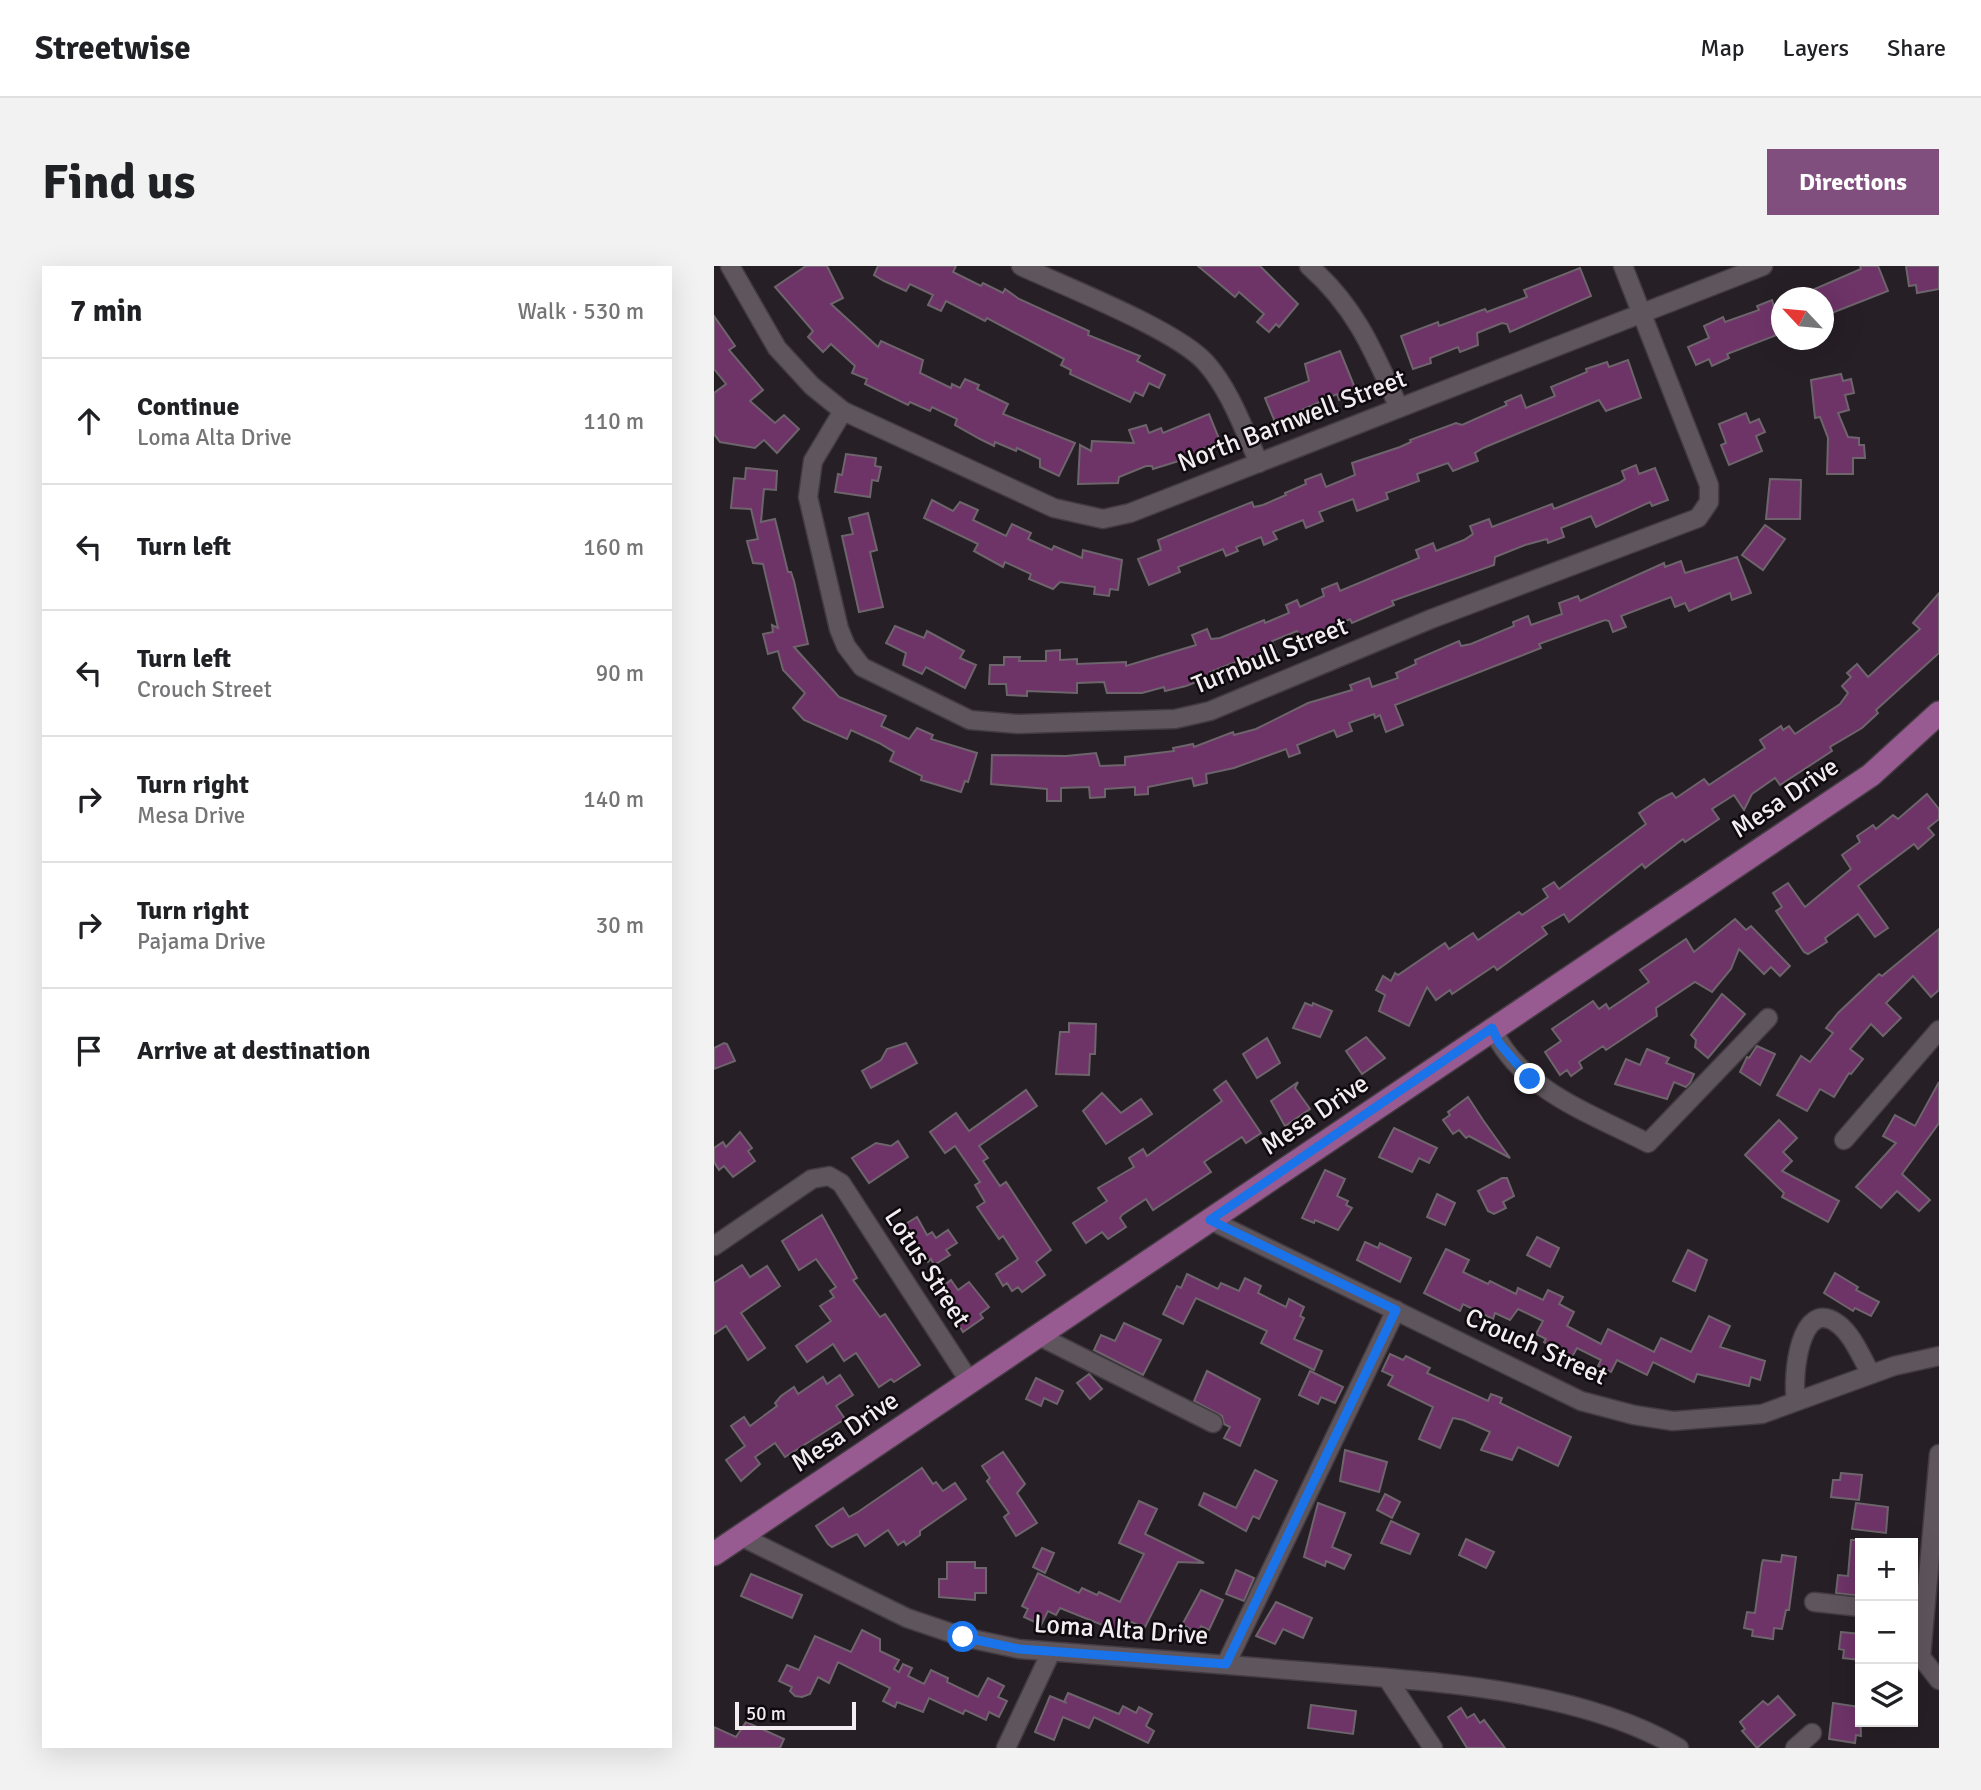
<!DOCTYPE html>
<meta charset="utf-8">
<style>
:root{--surface:#fff;--page:#f2f2f2;--text:#202124;--muted:#757577;--line:#e0e0e0;--accent:#814f7e}
body{margin:0;font-family:Signika,sans-serif;background:var(--page);color:var(--text)}
.controls{position:absolute;right:21px;bottom:21px;display:grid;overflow:hidden;border-radius:0px;box-shadow:0 7px 28px #0002}
.controls button{width:63px;height:63px;display:grid;place-items:center;padding:0;border:0;border-bottom:2px solid var(--line);background:var(--surface);color:var(--text);font:35px sans-serif}
.compass{position:absolute;left:1057px;top:21px;width:63px;height:63px;border-radius:50%;background:var(--surface);box-shadow:0 7px 28px #0002;rotate:296deg}
.scale{position:absolute;left:21px;bottom:18px;width:121px;box-sizing:border-box;padding-left:7px;border:4px solid #f3edf2;border-top:0;font-size:19px;line-height:24px;white-space:nowrap;color:#f3edf2;-webkit-text-stroke:5px #0e0a0d;paint-order:stroke}
.stop{position:absolute;width:21px;height:21px;margin:-16px;border:5px solid #1a73e8;border-radius:50%;background:#fff}
.stop.end{background:#1a73e8;border-color:#fff;box-shadow:0 2px 7px #0008}
.list{margin:0;padding:0;list-style:none}
h2{display:flex;justify-content:space-between;align-items:center;height:91px;margin:0;padding:0 28px;font-size:30px}
h2 small{font-size:23px;font-weight:400;color:var(--muted)}
.list li{display:grid;grid-template-columns:46px 1fr auto;gap:21px;align-items:center;box-sizing:border-box;height:126px;padding:0 28px;border-top:2px solid var(--line)}
.list b{display:block;font-size:26px;white-space:nowrap}
.list p{margin:0;font-size:23px;white-space:nowrap;color:var(--muted)}
.list em{font-size:23px;font-style:normal;color:var(--muted)}
.icon{flex:none;width:38px;height:38px;fill:none;stroke:currentColor;stroke-width:2;stroke-linecap:round;stroke-linejoin:round}
.map{position:relative;flex:none;width:1225px;height:1482px;overflow:hidden;border-radius:0px}
header{display:flex;align-items:center;gap:42px;box-sizing:border-box;height:98px;padding:0 35px;background:var(--surface);border-bottom:2px solid var(--line)}
header strong{font-size:33px}
nav{display:flex;gap:38px;margin-inline-start:auto;font-size:24px}
.intro{display:flex;align-items:center;justify-content:space-between;box-sizing:border-box;height:168px;padding:0 42px}
h1{margin:0;font-size:49px}
.button{padding:18px 32px;border-radius:0px;background:var(--accent);color:#fff;font-size:24px;font-weight:700}
main{display:flex;gap:42px;padding:0 42px}
aside{flex:1;background:var(--surface);border-radius:0px;box-shadow:0 7px 28px #0002}
.map>svg:first-child{display:block}
</style>
<header>
<strong>Streetwise</strong>
<nav><a>Map</a><a>Layers</a><a>Share</a></nav>
</header>
<div class="intro"><h1>Find us</h1><a class="button">Directions</a></div>
<main>
<aside>
<h2>7 min<small>Walk · 530 m</small></h2>
<ul class="list">
<li><svg class="icon" aria-label="ahead" viewBox="0 0 24 24"><path d="M12 20V5M6 11l6-6 6 6"/></svg><div><b>Continue</b><p>Loma Alta Drive</p></div><em>110 m</em></li>
<li><svg class="icon" aria-label="left" viewBox="0 0 24 24"><path d="M17 20v-9H6M10 6l-5 5 5 5"/></svg><div><b>Turn left</b></div><em>160 m</em></li>
<li><svg class="icon" aria-label="left" viewBox="0 0 24 24"><path d="M17 20v-9H6M10 6l-5 5 5 5"/></svg><div><b>Turn left</b><p>Crouch Street</p></div><em>90 m</em></li>
<li><svg class="icon" aria-label="right" viewBox="0 0 24 24"><path d="M7 20v-9h11M14 6l5 5-5 5"/></svg><div><b>Turn right</b><p>Mesa Drive</p></div><em>140 m</em></li>
<li><svg class="icon" aria-label="right" viewBox="0 0 24 24"><path d="M7 20v-9h11M14 6l5 5-5 5"/></svg><div><b>Turn right</b><p>Pajama Drive</p></div><em>30 m</em></li>
<li><svg class="icon" aria-label="arrive" viewBox="0 0 24 24"><path d="M6 21V4h12l-3 4 3 4H6"/></svg><div><b>Arrive at destination</b></div></li>
</ul>
</aside>
<div class="map">
<svg width="1225" height="1482" viewBox="0 0 1225 1482">
<rect width="100%" height="100%" fill="#271f26"/>
<g fill="#6e3468" stroke="#6d646c" stroke-width="2">
<path d="M92 0H113L129 32 117 38 164 81 167 75 209 94 206 107 237 122 238 118 246 122 251 113 265 119 263 123 294 138 289 148 361 177 345 210 326 201V193L303 182 302 185 281 176 280 180 266 173 241 159 243 153 218 141 216 145 196 136 194 139 151 118 153 113 138 107 141 100 117 78 109 86 94 71 99 65 61 21Z"/>
<path d="M164 0H242L239 6 267 20 269 17 289 27 291 23 305 33 375 65 374 69 426 90 423 95 451 109 445 122 435 117 429 130 421 126 416 136 356 108 357 104 347 99 350 93 273 52 271 55 232 35 227 45 214 39 219 29 196 18 192 25 170 15 160 9Z"/>
<path d="M484 0H546L584 38 565 61 562 58 555 66 543 56 550 48 525 26 521 31Z"/>
<path d="M1146 0H1164L1174 25 1110 50V32H1080L1147 3Z"/>
<path d="M1192 0H1225V23L1203 27 1202 19 1195 20Z"/>
<path d="M866 2 877 30 796 66 793 58 788 57 763 67 764 79 746 86 744 81 716 92 717 97 699 103 687 70 724 56 725 60 771 43 773 46 813 31 810 24Z"/>
<path d="M1058 34 1068 67 1013 88 1015 92 998 100 995 93 982 99 974 81 995 72 990 60 1009 51 1011 56 1045 44 1043 40Z"/>
<path d="M0 50 21 80 15 84 49 124 36 135 61 157 70 149 85 163 63 187 50 174 41 182 6 176 0 168V127L12 118 0 103Z"/>
<path d="M626 85 643 127 625 134 623 128 561 156 551 132 595 115 591 98Z"/>
<path d="M914 94 927 132 892 145 885 134 769 182 761 187 764 195 739 205 734 197 703 208 705 215 672 227 674 233 643 245 639 233 605 246 609 255 592 262 589 254 559 266 563 273 550 279 547 271 522 281 524 285 512 290 509 283 464 301 466 306 435 319 424 293 447 284 444 274 538 236 540 241 549 239 572 229 571 227 592 218 591 214 607 208 612 221 641 209 638 197 686 181 697 176 696 174 742 157 748 159 793 139 791 136 807 129 812 142 841 130 837 121 873 106 872 103 893 96 895 101Z"/>
<path d="M1127 108 1129 115 1137 113 1140 127 1131 129 1135 144 1124 147 1134 171 1145 172V179H1150L1151 192H1139V208H1113L1114 172 1106 151 1101 152 1097 114Z"/>
<path d="M1032 147 1036 157 1045 153 1051 166 1042 170 1048 185 1015 199 1007 179 1012 177 1005 158Z"/>
<path d="M495 148 506 175 483 186 484 189 439 203 438 200H432L405 211 404 217 364 218 366 179 377 185 378 175 420 177 415 164 432 159 435 167 447 162 449 167Z"/>
<path d="M132 188 162 192 161 200 167 201 164 215 158 214 156 231 121 226 124 208 128 209Z"/>
<path d="M922 199 925 208 941 202 954 234 938 240 936 236 882 261 877 250 847 262 850 271 834 277 833 273 811 279 781 291 780 299 678 335 680 339 638 357 636 353 589 375 583 365 558 375 563 387 547 393 545 389 524 395 496 406 498 410 472 420 451 425 450 421 428 427H393L390 416 363 417V427L313 425V430L293 429 292 418H275L276 399H290V391H306L305 395H332V385L346 384V394L363 393V398L412 396V400L482 379 478 369 493 363 497 373 506 372 550 354 551 357 575 347 572 339 583 334 586 341 610 330 608 323 623 317 626 325 705 292 702 284 719 277 722 285 750 274 759 268 756 260 775 253 778 261 838 238 840 243 905 217 911 213 908 205Z"/>
<path d="M32 202 63 205 62 224 50 223 47 256 61 253 74 306H77L80 315 94 378 80 381 125 431 172 450 167 460 195 473 203 462 219 469 217 473 263 487 254 516 251 515 247 526 207 514 208 510 176 495 180 486 165 477 137 464 133 473 90 454 79 442 91 427 69 404 64 385 54 388 49 368 59 366 58 359 64 362 49 298 39 297 33 275 44 273 37 243 17 242 20 212 31 213Z"/>
<path d="M1056 213 1087 214 1086 253H1052Z"/>
<path d="M218 234 239 245 246 236 264 244 259 254 292 270 298 258 317 267 314 273 338 284 340 280 368 292 369 284 408 294 404 324 396 323 395 330 380 328 381 321 346 316 339 323 315 313 317 308 291 296 289 301 260 285 264 278 210 252Z"/>
<path d="M154 247 163 284 156 286 169 341 145 346 128 270 139 268 135 252Z"/>
<path d="M1051 259 1071 273 1049 304 1028 289Z"/>
<path d="M1023 291 1037 327 1018 334 1016 327 975 345 971 337 961 341 957 331 907 350 912 361 899 366 895 355 891 354 825 378 827 382 681 439 689 459 672 466 666 449 661 452 660 448 635 457 638 465 623 471 620 464 583 479 586 487 575 491 572 483 520 502 492 508 493 517 480 520 478 512 434 521V528L421 529V521L391 523V531L376 532 375 521 347 522V535H333V523L277 518 278 489 352 490 382 487 386 500 411 499V491L460 485 459 482 479 478 480 481 519 466 520 469 542 463 594 437 638 424 636 419 655 412 658 421 684 412 682 407 702 398 701 394 745 375 747 380 757 378 800 360 799 356 814 350 817 359 848 348 845 337 864 330 866 335 950 297 951 301 967 295 971 307Z"/>
<path d="M1225 327V387L1162 444 1164 447 1148 462 1116 481 1118 485 1066 519 1061 512 1038 528 1030 544 1020 529 998 543 1005 553 971 576 969 573 931 602 928 598 855 656 850 648 828 661 833 668 783 704 780 700 738 728 736 724 722 734 713 721 695 760 665 745 671 729 662 724 669 710 677 715 681 707 684 709 731 677 735 683 759 667 764 674 805 646 808 649 834 631 829 623 840 616 845 623 932 558 925 547 944 534 958 527 962 532 990 513 995 519 1051 482 1046 474 1067 460 1069 464 1075 460 1081 468 1126 438 1134 427 1128 420 1137 411 1133 407 1143 398 1154 411 1206 363 1199 357Z"/>
<path d="M181 360 210 372 213 365 250 385 246 392 262 399 251 422 212 401 208 408 189 399 192 387 172 377Z"/>
<path d="M1213 528 1225 543V553L1214 562 1220 569 1204 583 1200 578 1144 620 1174 662 1161 671 1144 648 1111 672 1113 676 1094 688 1090 686 1062 645 1068 641 1059 627 1074 617 1091 641 1137 603 1128 589 1146 576 1143 570 1159 559 1162 563 1179 549 1184 553Z"/>
<path d="M1021 653 1032 664 1037 660 1076 700 1066 710 1057 701 1050 708 1025 683 1017 703 998 726 981 716 942 742 943 750 892 784 889 780 865 796 868 802 857 810 853 804 846 809 831 786 847 775 838 763 879 735 885 743 892 738 895 743 935 716 926 704 972 673 980 686Z"/>
<path d="M1225 663V724L1217 731 1199 710 1172 737 1187 752 1169 770 1157 758 1136 783 1149 793 1137 808 1135 807 1120 831 1106 823 1093 845 1063 829 1087 790 1096 796 1119 767 1112 762 1124 747 1165 708 1168 710Z"/>
<path d="M1008 728 1031 748 994 792 981 781 982 774 977 769Z"/>
<path d="M591 737 598 740 599 737 618 745 606 771 579 762Z"/>
<path d="M355 757 382 758 381 788H376L375 809 342 808 346 766H355Z"/>
<path d="M652 771 671 792 648 808 632 785Z"/>
<path d="M553 772 566 797 543 812 529 788Z"/>
<path d="M10 777 13 778 21 795 0 803V782Z"/>
<path d="M192 777 203 797 157 822 148 805 167 794 173 783Z"/>
<path d="M1043 780 1061 788 1046 819 1026 806 1033 791 1035 792Z"/>
<path d="M933 783 955 792 952 797 980 808 976 817 972 821 960 816 953 833 901 818 912 793 926 799Z"/>
<path d="M512 815 547 867 532 877 528 871 490 896 497 906 439 944 432 933 408 949 406 952 412 961 394 973 388 966 372 977 359 957 393 935 384 922 420 901 415 892 429 883 433 890 508 835 500 824Z"/>
<path d="M584 816 581 822 596 843 571 860 557 835Z"/>
<path d="M1225 816V857L1188 908 1216 934 1205 945 1183 925 1167 942 1142 921 1182 877 1169 870 1181 849 1201 860Z"/>
<path d="M312 824 323 840 265 880 274 892 269 895 286 920 292 916 337 984 322 996 331 1009 308 1026 304 1021 298 1025 293 1017 289 1020 282 1008 304 993 289 970 285 973 263 941 271 936 261 919 266 916 241 880 231 887 216 866 242 847 255 865Z"/>
<path d="M388 827 407 847 427 833 438 848 392 878 369 845Z"/>
<path d="M754 831 769 854 796 892 755 870 752 872 745 864 739 868 729 854 736 849 734 846Z"/>
<path d="M1065 854 1083 872 1069 886 1078 895 1068 905 1125 935 1114 956 1068 931 1070 927 1031 889Z"/>
<path d="M680 862 723 882 715 897 705 892 698 906 665 891Z"/>
<path d="M26 866 38 882 34 885 41 895 19 911 10 900 5 904 0 896V882L9 876 12 881Z"/>
<path d="M184 875 194 891 155 917 138 892 162 877 177 880Z"/>
<path d="M611 904 631 913 623 930 634 935 632 939 638 942 624 964 601 954 600 957 588 952Z"/>
<path d="M788 912H793L800 930 789 936 792 942 780 948 774 945 764 925Z"/>
<path d="M723 928 741 937 731 959 713 951Z"/>
<path d="M108 949 143 1012 139 1014 166 1051 171 1048 206 1099 180 1116 177 1113 165 1121 142 1087 130 1095 119 1078 93 1096 82 1080 117 1055 106 1040 120 1031 116 1025 122 1021 102 993 85 1004 68 975Z"/>
<path d="M203 951 213 969 218 966 222 972 234 964 243 977 232 984 236 989 220 999 217 993 214 996 209 989 206 991 190 959Z"/>
<path d="M823 971 845 982 836 1001 813 989Z"/>
<path d="M651 976 664 982 666 977 697 992 686 1016 643 994Z"/>
<path d="M732 983 755 994 749 1006 774 1018 776 1015 802 1028 804 1022 829 1034 834 1024 849 1031 845 1038 860 1046 853 1060 887 1078 894 1063 940 1086 947 1072 977 1086 995 1050 1016 1060 1006 1081 1051 1095 1046 1114 1037 1111 1035 1120 983 1108 980 1116 939 1096 933 1109 903 1094 897 1106 884 1100 887 1094 863 1082 858 1091 835 1080 830 1076 832 1073 822 1068 829 1055 804 1043 796 1054 781 1047 779 1053 749 1038 746 1045 710 1027Z"/>
<path d="M974 984 993 994 981 1025 959 1015Z"/>
<path d="M28 999 36 1011 53 1000 66 1020 27 1047 51 1082 34 1094 12 1060 0 1068V1017Z"/>
<path d="M1121 1007 1144 1021 1142 1024 1165 1036 1157 1050 1141 1042 1139 1045 1110 1027Z"/>
<path d="M473 1008 504 1023 507 1017 525 1025 531 1012 547 1020 544 1027 572 1041 575 1033 590 1041 586 1050 590 1052 580 1073 608 1085 600 1104 547 1077 553 1065 482 1032 469 1058 449 1048 463 1020 467 1022Z"/>
<path d="M237 1014 244 1024 255 1016 275 1041 266 1048 269 1052 249 1066 224 1024Z"/>
<path d="M410 1057 447 1074 429 1109 380 1084 387 1069 401 1075Z"/>
<path d="M676 1088 689 1094 692 1090 716 1102 713 1107 774 1135 777 1128 788 1132 786 1137 857 1171 844 1200 804 1181 798 1194 767 1184 776 1166 749 1154 739 1152 726 1182 705 1173 719 1141 674 1119 679 1110 668 1105Z"/>
<path d="M493 1105 546 1133 526 1180 510 1172 516 1161 510 1158 508 1150 480 1135Z"/>
<path d="M596 1105 629 1121 621 1137 607 1131 604 1138 585 1129Z"/>
<path d="M375 1108 388 1123 376 1133 363 1117Z"/>
<path d="M126 1109 139 1129 122 1140 131 1153 71 1191 61 1177 41 1191 46 1198 27 1215 12 1194 31 1180 17 1160 30 1151 36 1160 63 1140 61 1137 67 1130 80 1121 84 1128 109 1111 113 1118Z"/>
<path d="M322 1112 349 1125 343 1138 330 1132 327 1140 312 1133Z"/>
<path d="M631 1184 673 1196 665 1226 626 1215Z"/>
<path d="M289 1186 311 1218 303 1227 323 1257 302 1270 290 1251 295 1247 273 1215 276 1212 268 1200Z"/>
<path d="M208 1202 219 1218 222 1216 229 1225 241 1217 252 1233 206 1265V1269L192 1279 190 1275 184 1279 174 1264 151 1280 143 1268 118 1281 114 1278 102 1260 129 1242 135 1251 144 1246Z"/>
<path d="M541 1204 563 1215 545 1253 539 1250 532 1265 485 1239 490 1227 522 1242Z"/>
<path d="M1127 1207 1148 1209 1145 1234 1117 1231 1119 1214H1126Z"/>
<path d="M671 1228 686 1236 678 1252 663 1244Z"/>
<path d="M425 1235 443 1243 431 1268 490 1297 464 1296 431 1361 417 1356 411 1368 346 1342 342 1349 334 1345 327 1359 310 1351 314 1343 308 1340 324 1307 365 1327 368 1322 383 1329 385 1326 406 1336 430 1288 405 1277Z"/>
<path d="M604 1237 631 1247 618 1281 637 1289 630 1303 612 1295 611 1300 590 1291Z"/>
<path d="M1142 1237 1174 1241 1172 1267 1138 1263Z"/>
<path d="M677 1255 705 1268 696 1288 667 1277Z"/>
<path d="M752 1273 780 1286 772 1302 745 1289Z"/>
<path d="M1137 1274H1146V1330L1122 1327 1124 1309 1134 1310Z"/>
<path d="M328 1282 340 1287 331 1307 319 1301Z"/>
<path d="M1068 1289 1082 1291 1075 1344H1072L1068 1363 1060 1362 1059 1373 1038 1370 1039 1364 1030 1362 1033 1346 1041 1347 1048 1297 1049 1294 1067 1296Z"/>
<path d="M233 1296H261V1302H272V1327H261V1334L225 1331V1313H233Z"/>
<path d="M522 1304 540 1312 530 1335 512 1328Z"/>
<path d="M37 1308 88 1329 78 1352 27 1330Z"/>
<path d="M487 1324 509 1334 495 1364 487 1360 484 1367 468 1359Z"/>
<path d="M562 1336 598 1352 589 1372 569 1363 561 1378 542 1370Z"/>
<path d="M148 1364 166 1373V1385L185 1394 180 1403 185 1406 189 1398 198 1402 194 1410 210 1418 217 1404 234 1412 233 1416 264 1431 274 1412 290 1420 284 1431 293 1435 285 1451 275 1446 272 1454 251 1444 249 1448 215 1432 209 1446 183 1436 181 1441 169 1435 176 1422 124 1396 115 1417 104 1411 96 1428 88 1431 81 1430 76 1425 78 1421 65 1415 73 1399 85 1404 101 1370 137 1386Z"/>
<path d="M1127 1366 1146 1368V1394L1129 1392 1130 1384 1125 1383Z"/>
<path d="M354 1427 405 1448 409 1440 422 1447 425 1441 438 1448 432 1460 440 1465 434 1477 380 1451 375 1462 349 1451 340 1474 321 1466 336 1430 353 1437 350 1436Z"/>
<path d="M1064 1430 1081 1449 1043 1482 1028 1465 1031 1463 1026 1456 1049 1435 1054 1439Z"/>
<path d="M1119 1437 1146 1441 1147 1470 1142 1469 1141 1477 1115 1473Z"/>
<path d="M597 1439 642 1445 639 1468 594 1462Z"/>
<path d="M747 1442 753 1452 760 1448 766 1457 770 1454 791 1482H753L734 1451Z"/>
<path d="M32 1456 70 1473 66 1482H0V1461L22 1471Z"/>
</g>
<g fill="none" stroke-linecap="round" stroke-linejoin="round">
<g stroke="#423b41" stroke-width="21">
<g id="minor">
<path d="M16 0 63 82 98 120 129 145 340 242 389 253 416 247 1049 0"/>
<path d="M307 0C352 21 463 64 492 97 516 124 530 164 545 197"/>
<path d="M595 0C642 41 660 86 685 142"/>
<path d="M129 145 99 195 94 231 125 363 132 380 148 401 256 454 304 458 461 453 496 445 717 353 984 252 995 236V219L909 0"/>
<path d="M778 762C806 824 878 848 934 877L1054 752"/>
<path d="M1130 874 1225 764"/>
<path d="M496 954 867 1135 920 1149 959 1155 1048 1148 1180 1100 1225 1090"/>
<path d="M0 980 98 913 115 910 127 917 256 1116"/>
<path d="M325 1070 499 1157"/>
<path d="M1082 1134C1078 1113 1085 1029 1124 1058 1139 1069 1148 1093 1157 1108"/>
<path d="M1225 1188 1207 1391 1225 1414"/>
<path d="M26 1270 193 1352 249 1371 305 1383C408 1391 510 1398 613 1407 724 1416 867 1424 965 1482"/>
<path d="M1100 1336 1146 1341"/>
<path d="M512 1398 682 1044"/>
<path d="M673 1412 719 1482"/>
<path d="M292 1482 337 1386"/>
<path d="M1081 1482 1098 1467"/>
</g>
</g>
<g stroke="#423b41" stroke-width="26">
<path id="major" d="M0 1288 1157 509 1225 447"/>
</g>
<use href="#minor" stroke="#5f565d" stroke-width="18"/>
<use href="#major" stroke="#975a91" stroke-width="23"/>
</g>
<g fill="none" stroke-linecap="round" stroke-linejoin="round">
<path stroke="#1a73e8" stroke-width="9" d="M249 1371 305 1383 512 1398 682 1044 496 954 778 762 785 777 816 813"/>
</g>
<g text-anchor="middle" dominant-baseline="central" stroke-width="5" stroke-linejoin="round" paint-order="stroke">
<g font-size="26" fill="#f3edf2" stroke="#0e0a0d">
<text transform="translate(578 155) rotate(-21)">North Barnwell Street</text>
<text transform="translate(556 390) rotate(-22)">Turnbull Street</text>
<text transform="translate(1071 532) rotate(-34)">Mesa Drive</text>
<text transform="translate(601 849) rotate(-34)">Mesa Drive</text>
<text transform="translate(213 1002) rotate(57)">Lotus Street</text>
<text transform="translate(822 1081) rotate(24)">Crouch Street</text>
<text transform="translate(131 1166) rotate(-34)">Mesa Drive</text>
<text transform="translate(407 1364) rotate(4)">Loma Alta Drive</text>
</g>
</g>
</svg>
<div class="controls">
<button>+</button>
<button>−</button>
<button><svg class="icon" aria-label="layers" viewBox="0 0 24 24"><path d="M12 4l9 5-9 5-9-5zM3 14l9 5 9-5"/></svg></button>
</div>
<svg class="compass" viewBox="-18 -18 36 36"><path d="M0-13l5 13h-10z" fill="#e53935"/><path d="M0 13l5-13h-10z" fill="#757577"/></svg>
<div class="scale">50 m</div>
<div class="stop" style="left:249px;top:1371px"></div>
<div class="stop end" style="left:816px;top:813px"></div>
</div>
</main>
